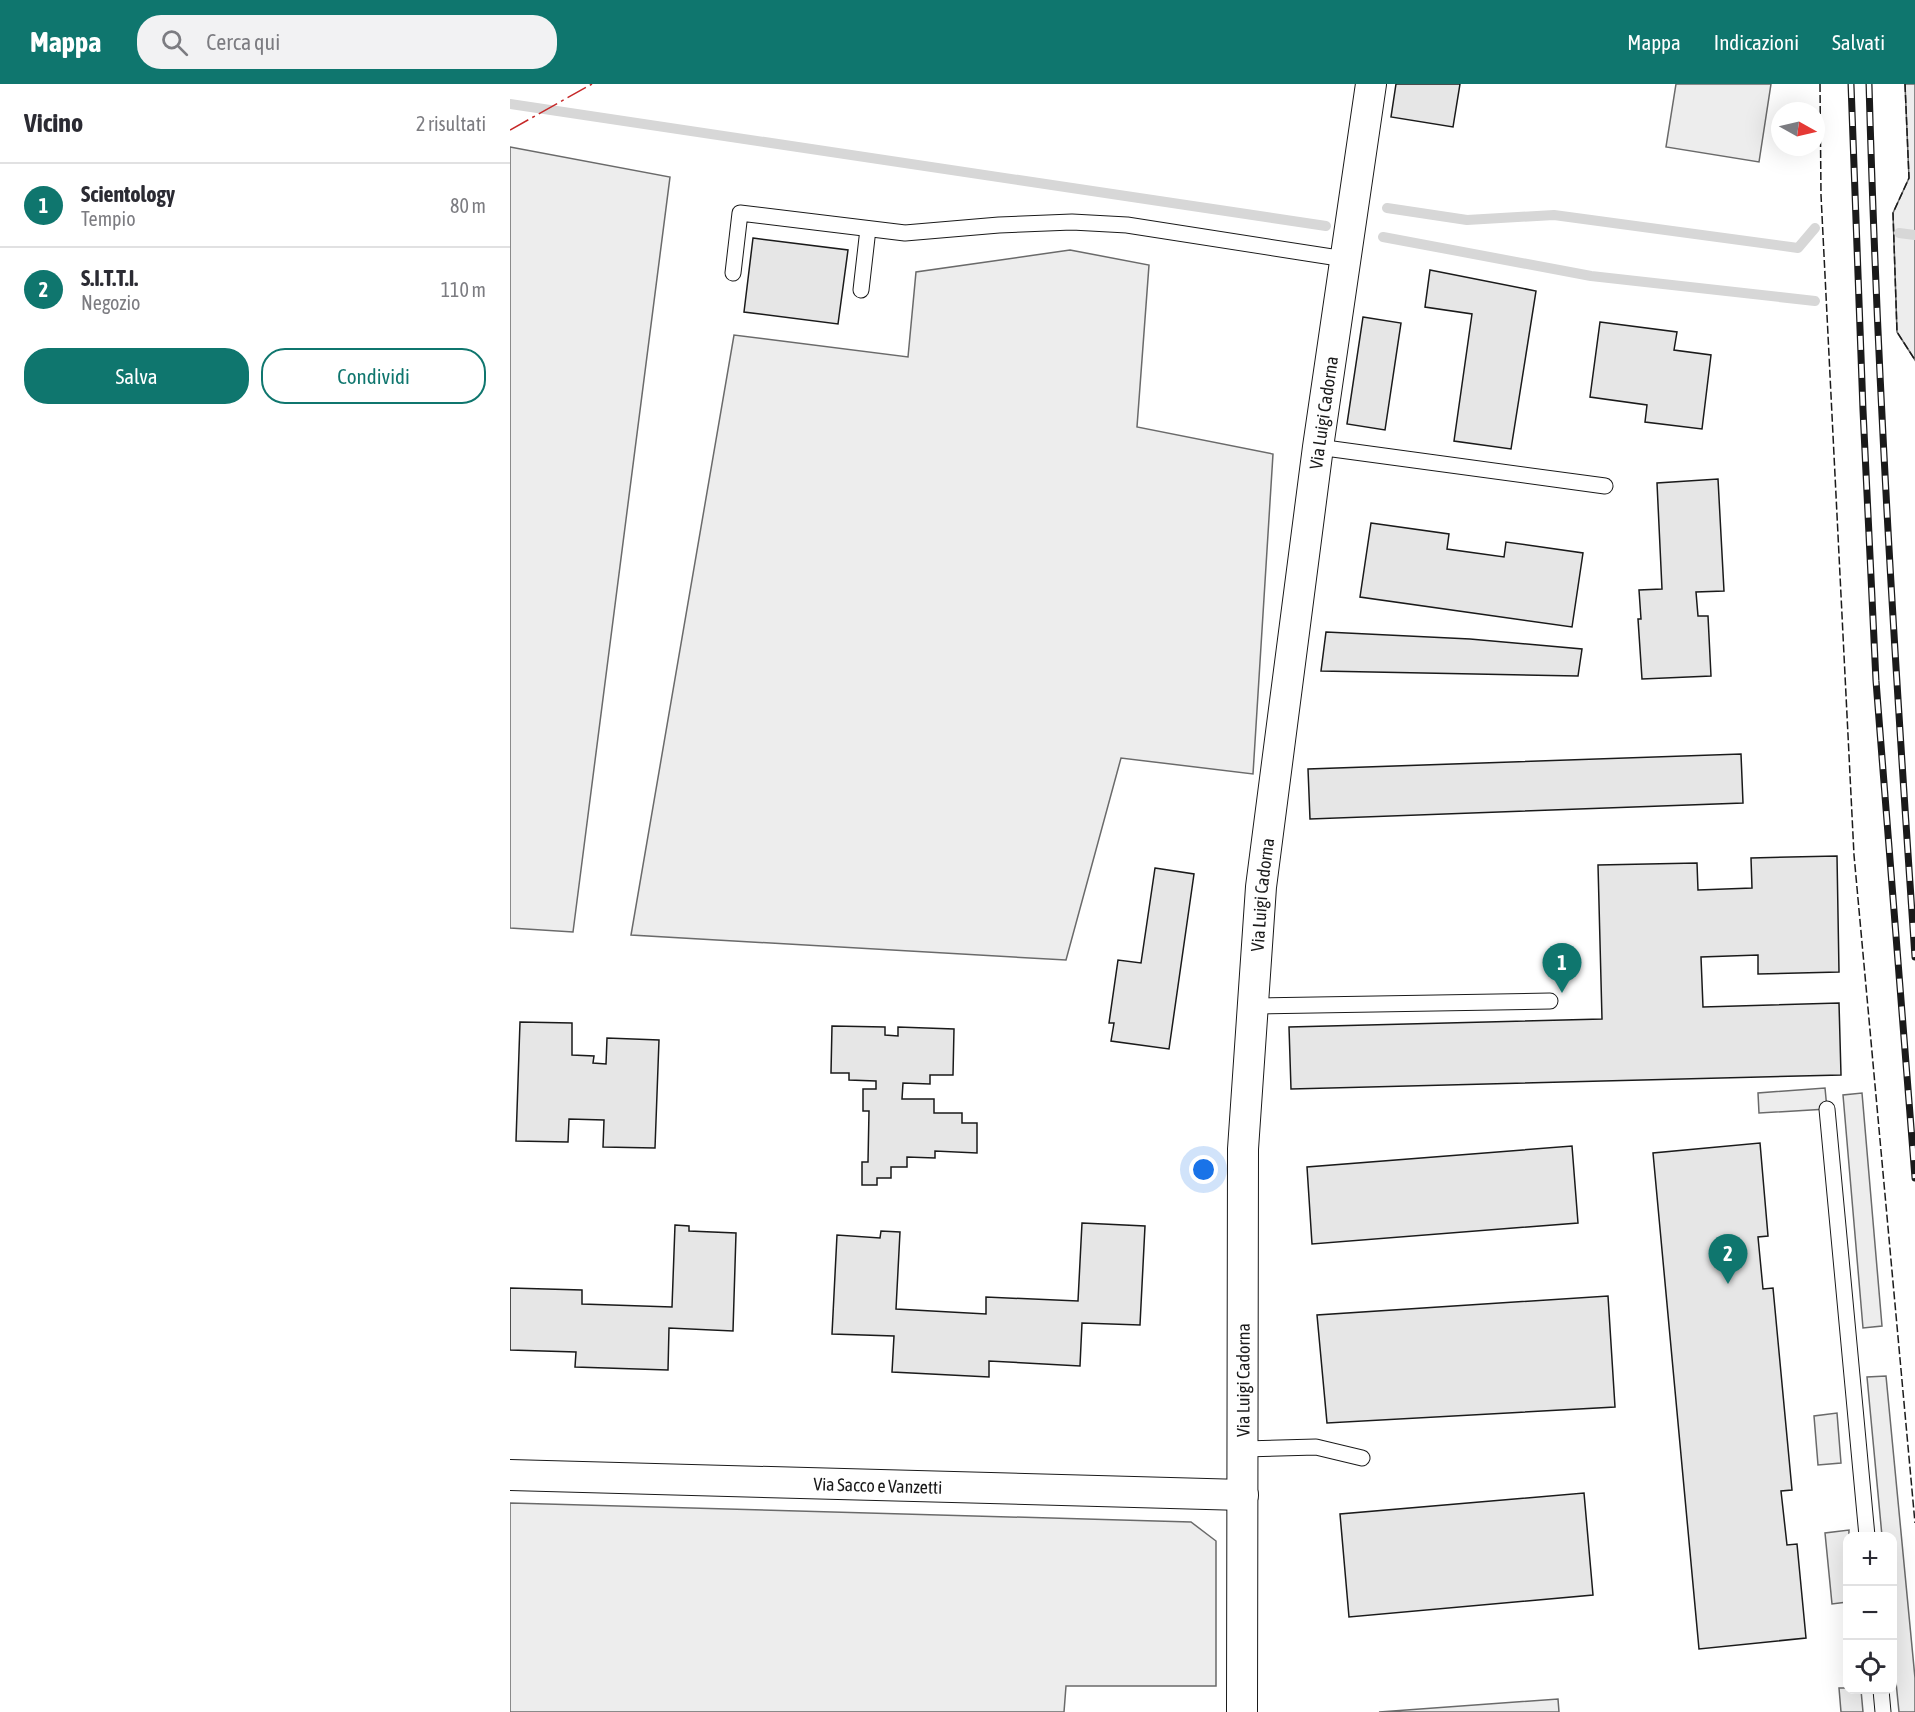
<!DOCTYPE html>
<html lang="it">
<meta charset="utf-8">
<style>
:root{--surface:#fff;--page:#f2f2f3;--text:#2b2b33;--muted:#7c7c81;--line:#e1e1e2;--accent:#0f766e}
body{margin:0;font-family:"Asap Condensed",sans-serif;background:var(--page);color:var(--text)}
.controls{position:absolute;right:18px;bottom:18px;display:grid;overflow:hidden;border-radius:12px;box-shadow:0 6px 24px #0002}
.controls button{width:54px;height:54px;display:grid;place-items:center;padding:0;border:0;border-bottom:2px solid var(--line);background:var(--surface);color:var(--text);font:30px sans-serif}
.compass{position:absolute;left:1261px;top:18px;width:54px;height:54px;border-radius:50%;background:var(--surface);box-shadow:0 6px 24px #0002;rotate:98deg}
.you{position:absolute;left:694px;top:1086px;width:21px;height:21px;margin:-15px;border:4px solid #fff;border-radius:50%;background:#1a73e8;box-shadow:0 0 0 9px #1a73e833}
.badge{display:grid;place-items:center;width:39px;height:39px;border-radius:50%;background:var(--accent);color:#fff;font-size:20px;font-weight:700}
.pin{position:absolute;translate:-50% -50px;filter:drop-shadow(0 2px 3px #0008)}
.pin::after{content:'';position:absolute;top:32px;width:21px;height:18px;background:inherit;clip-path:polygon(0 0,100% 0,50% 100%)}
.list{margin:0;padding:0;list-style:none}
h2{display:flex;justify-content:space-between;align-items:center;height:78px;margin:0;padding:0 24px;font-size:26px}
h2 small{font-size:20px;font-weight:400;color:var(--muted)}
.list li{display:grid;grid-template-columns:39px 1fr auto;gap:18px;align-items:center;box-sizing:border-box;height:84px;padding:0 24px;border-top:2px solid var(--line)}
.list b{display:block;font-size:22px;white-space:nowrap}
.list p{margin:0;font-size:20px;white-space:nowrap;color:var(--muted)}
.list em{font-size:20px;font-style:normal;color:var(--muted)}
.actions{display:flex;gap:12px;padding:18px 24px}
.actions a{flex:1;padding:14px 0;border:2px solid var(--accent);border-radius:24px;text-align:center;font-size:21px;color:var(--accent)}
.actions .main{background:var(--accent);color:#fff}
.icon{flex:none;width:33px;height:33px;fill:none;stroke:currentColor;stroke-width:2;stroke-linecap:round;stroke-linejoin:round}
.map{position:relative;flex:none;width:1405px;height:1628px;overflow:hidden}
header{display:flex;align-items:center;gap:36px;box-sizing:border-box;height:84px;padding:0 30px;background:var(--accent);color:#fff}
header strong{font-size:28px}
nav{display:flex;gap:33px;margin-inline-start:auto;font-size:21px}
.search{width:420px;height:54px;background:var(--page);display:flex;align-items:center;gap:15px;box-sizing:border-box;padding:0 21px;border-radius:24px;color:var(--muted);font-size:22px}
main{display:flex}
aside{flex:1;background:var(--surface)}
.map>svg:first-child{display:block}
</style>
<header>
<strong>Mappa</strong>
<div class="search"><svg class="icon" aria-label="search" viewBox="0 0 24 24"><circle cx="10" cy="10" r="6"/><path d="M15 15l6 6"/></svg>Cerca qui</div>
<nav><a>Mappa</a><a>Indicazioni</a><a>Salvati</a></nav>
</header>
<main>
<aside>
<h2>Vicino<small>2 risultati</small></h2>
<ul class="list">
<li><span class="badge">1</span><div><b>Scientology</b><p>Tempio</p></div><em>80 m</em></li>
<li><span class="badge">2</span><div><b>S.I.T.T.I.</b><p>Negozio</p></div><em>110 m</em></li>
</ul>
<div class="actions"><a class="main">Salva</a><a>Condividi</a></div>
</aside>
<div class="map">
<svg width="1405" height="1628" viewBox="0 0 1405 1628">
<rect width="100%" height="100%" fill="#fff"/>
<g fill="#ededed" stroke="#6a6a6a" stroke-width="1.5">
<path d="M1166 0H1261L1249 78 1156 63Z"/>
<path d="M1395 0H1405V276L1387 248 1383 129 1399 94Z"/>
<path d="M0 63 160 93 63 848 0 844Z"/>
<path d="M560 166 639 181 627 343 763 370 743 690 611 674 556 876 121 851 224 251 398 273 406 188Z"/>
<path d="M1315 1004 1317 1025 1249 1029 1248 1009Z"/>
<path d="M1352 1009 1372 1242 1353 1244 1333 1011Z"/>
<path d="M1376 1292 1405 1594V1628H1389L1382 1558V1452H1372L1357 1293Z"/>
<path d="M1327 1329 1331 1379 1308 1381 1304 1332Z"/>
<path d="M0 1419 681 1438 706 1457V1602H556L554 1628H0Z"/>
<path d="M1339 1446 1337 1518 1322 1520 1315 1449Z"/>
<path d="M1337 1604 1338 1606H1351L1353 1628H1331L1329 1604Z"/>
<path d="M1048 1615 1049 1628H869Z"/>
</g>
<g fill="none" stroke-linecap="round" stroke-linejoin="round">
<g stroke="#d7d7d7" stroke-width="10">
<path d="M0 20 816 142"/>
<path d="M877 124 957 136 1044 131 1288 164 1305 144"/>
<path d="M1389 149 1405 151"/>
<path d="M873 153 1081 192 1305 217"/>
</g>
</g>
<g fill="#e6e6e6" stroke="#1a1a1a" stroke-width="1.5">
<path d="M886 0H950L943 43 881 33Z"/>
<path d="M243 154 338 166 328 240 234 228Z"/>
<path d="M920 186 1026 207 1001 365 944 357 962 230 915 223Z"/>
<path d="M853 233 891 239 875 346 837 340Z"/>
<path d="M1090 238 1167 248 1164 266 1201 271 1192 345 1135 338 1137 321 1080 313Z"/>
<path d="M1208 395 1214 507 1186 508 1188 532H1198L1201 592 1132 595 1128 535H1131L1129 506 1152 505 1147 399Z"/>
<path d="M861 439 939 450 937 465 994 473 996 458 1073 469 1062 543 850 513Z"/>
<path d="M816 548 960 555 1072 565 1068 592 811 587Z"/>
<path d="M1231 670 1233 719 800 735 798 685Z"/>
<path d="M1327 772 1329 888 1248 890V871L1191 873 1193 923 1329 919 1331 991 781 1005 779 943 1092 935 1088 781 1187 779 1188 806 1242 804 1241 774Z"/>
<path d="M645 784 684 790 659 965 601 957 604 939H599L608 876 631 879Z"/>
<path d="M10 938 62 939V971L84 972 83 979 96 980 97 954 149 956 145 1064 93 1063 94 1036 59 1035 58 1058 6 1057Z"/>
<path d="M322 942 375 943V951L388 952V943L444 945 443 991H420V1000L393 999 392 1015H424V1029H452V1039H467V1069L425 1067V1074L397 1073V1083H381V1094H367V1101H352V1078H358L359 1027H353V1005H366V997L339 996V989H321Z"/>
<path d="M1250 1059 1258 1152 1248 1153 1253 1205 1263 1204 1282 1406 1271 1407 1277 1461 1287 1460 1296 1554 1189 1565 1143 1069Z"/>
<path d="M1062 1062 1068 1139 802 1160 797 1083Z"/>
<path d="M572 1139 635 1142 630 1241 572 1239 570 1282 479 1277V1293L382 1288 384 1252 322 1250 327 1151 370 1154 371 1147 390 1148 386 1225 476 1230V1213L568 1217Z"/>
<path d="M165 1141 179 1142V1147L226 1149 223 1247 159 1244 158 1286 65 1283 66 1268 0 1266V1204L72 1206V1220L162 1223Z"/>
<path d="M1098 1212 1105 1323 817 1339 807 1231Z"/>
<path d="M1074 1409 1083 1511 839 1533 830 1430Z"/>
</g>
<g fill="none" stroke-linecap="round" stroke-linejoin="round">
<g stroke="#1a1a1a" stroke-width="17">
<g id="lane">
<path d="M223 189 230 129 395 149 489 141 562 138 617 141 835 175"/>
<path d="M351 206 358 145"/>
<path d="M808 363 1095 402"/>
<path d="M742 922 1040 917"/>
<path d="M1317 1025 1357 1452"/>
<path d="M734 1365 806 1363 852 1374"/>
<path d="M1371 1606 1373 1628"/>
</g>
</g>
<g stroke="#1a1a1a" stroke-width="32">
<g id="street">
<path id="s1" d="M0 1391 733 1411"/>
<path id="s2" d="M732 1628 733 1065 751 803 808 363 861 0"/>
</g>
</g>
<use href="#lane" stroke="#fff" stroke-width="15"/>
<use href="#street" stroke="#fff" stroke-width="30"/>
<g stroke="#1a1a1a" stroke-width="7">
<g id="rail">
<path d="M1341 0 1353 326 1366 597 1405 1094"/>
<path d="M1359 0C1367 292 1385 582 1405 873"/>
</g>
</g>
<use href="#rail" stroke="#fff" stroke-width="4.5" stroke-dasharray="14" stroke-linecap="butt"/>
<g stroke="#1a1a1a" stroke-width="1.5" stroke-dasharray="8 3" stroke-linecap="butt">
<path d="M1310 0 1311 111 1344 771 1405 1439"/>
<path d="M1395 0 1399 94 1383 129 1387 248 1405 276"/>
</g>
<path stroke="#c62828" stroke-width="1.5" stroke-dasharray="21 4.5 3 4.5" stroke-linecap="butt" d="M0 46 82 0"/>
</g>
<g text-anchor="middle" dominant-baseline="central" stroke-width="4.5" stroke-linejoin="round" paint-order="stroke">
<g font-size="18" fill="#1a1a1a" stroke="#fff">
<text stroke="none"><textPath href="#s2" startOffset="1304">Via Luigi Cadorna</textPath></text>
<text stroke="none"><textPath href="#s2" startOffset="818">Via Luigi Cadorna</textPath></text>
<text stroke="none"><textPath href="#s2" startOffset="332">Via Luigi Cadorna</textPath></text>
<text stroke="none"><textPath href="#s1" startOffset="368">Via Sacco e Vanzetti</textPath></text>
</g>
</g>
</svg>
<div class="controls">
<button>+</button>
<button>−</button>
<button><svg class="icon" aria-label="locate" viewBox="0 0 24 24"><circle cx="12" cy="12" r="6"/><path d="M12 2v4M12 18v4M2 12h4M18 12h4"/></svg></button>
</div>
<svg class="compass" viewBox="-18 -18 36 36"><path d="M0-13l5 13h-10z" fill="#e53935"/><path d="M0 13l5-13h-10z" fill="#7c7c81"/></svg>
<div class="you"></div>
<div class="pin badge" style="left:1052px;top:909px">1</div>
<div class="pin badge" style="left:1218px;top:1200px">2</div>
</div>
</main>
